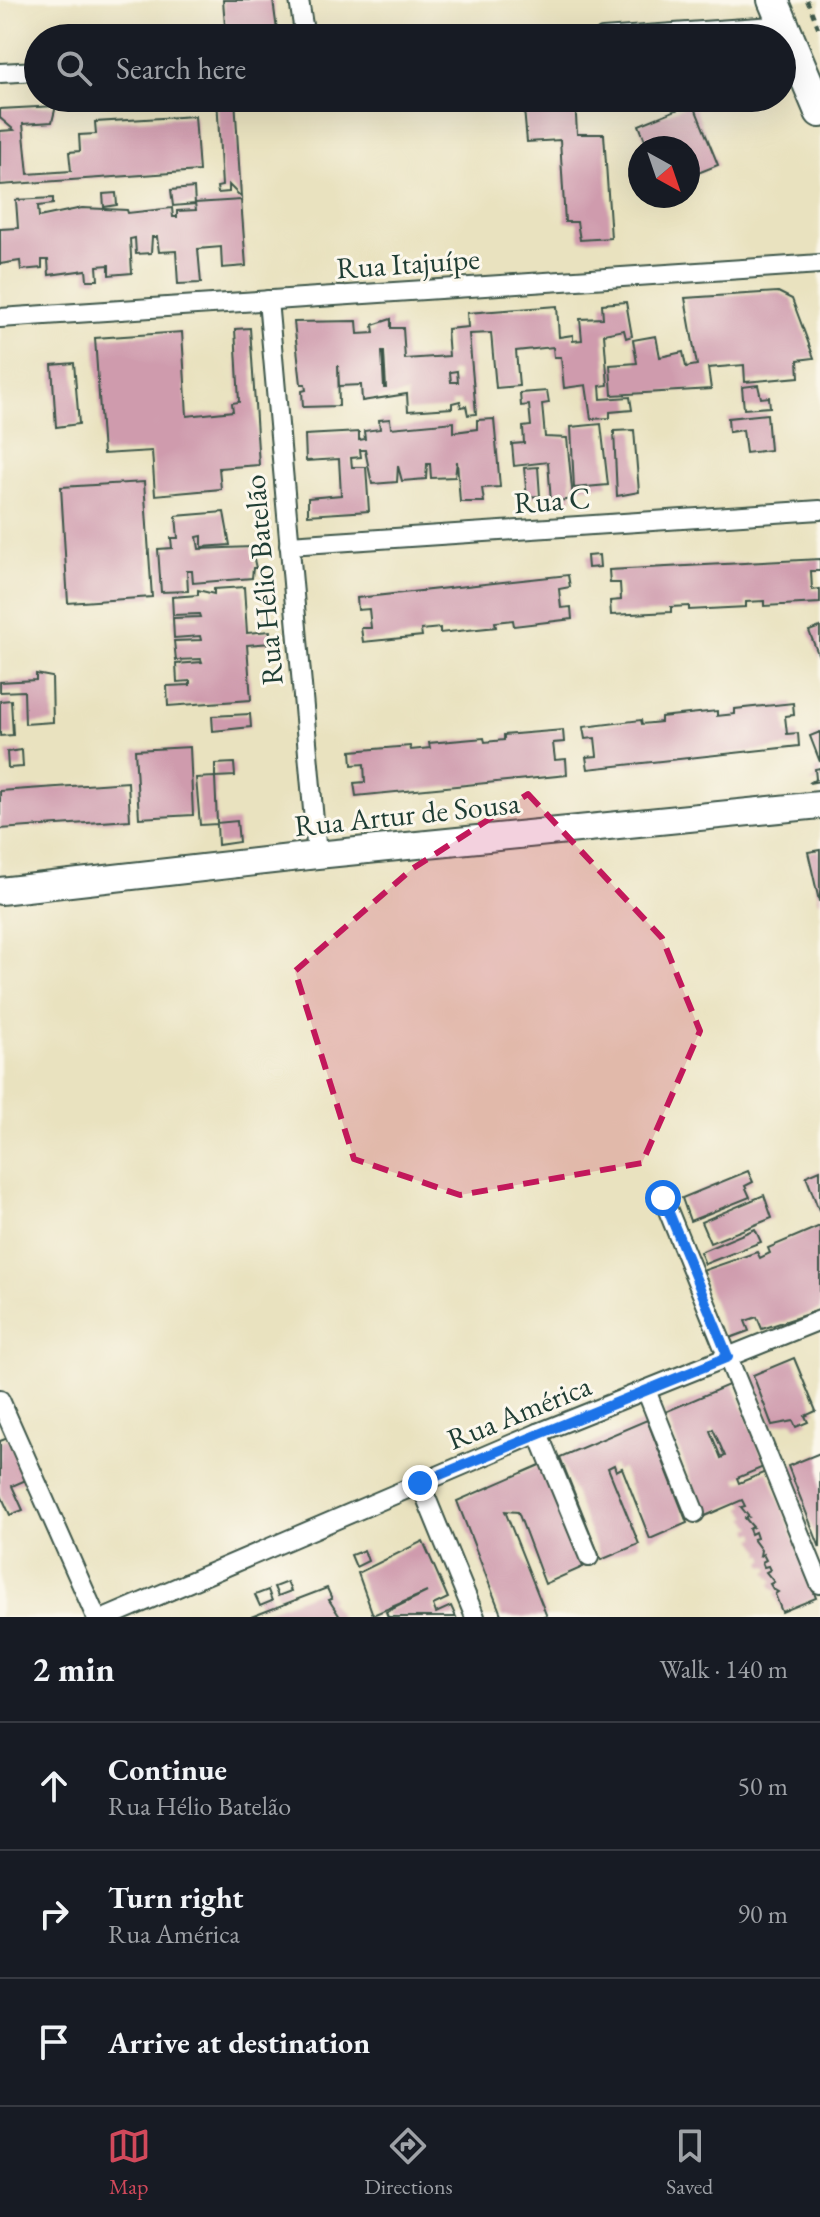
<!DOCTYPE html>
<meta charset="utf-8">
<style>
:root{--surface:#171b24;--page:#242831;--text:#f1f3f6;--muted:#9ea1a6;--line:#363941;--accent:#d1495b}
body{margin:0;font-family:"EB Garamond",serif;background:var(--page);color:var(--text)}
.compass{position:absolute;left:628px;top:136px;width:72px;height:72px;border-radius:50%;background:var(--surface);box-shadow:0 8px 32px #0002;rotate:140deg}
.stop{position:absolute;width:24px;height:24px;margin:-18px;border:6px solid #1a73e8;border-radius:50%;background:#fff}
.stop.end{background:#1a73e8;border-color:#fff;box-shadow:0 2px 8px #0008}
.list{margin:0;padding:0;list-style:none}
h2{display:flex;justify-content:space-between;align-items:center;height:104px;margin:0;padding:0 32px;font-size:34px}
h2 small{font-size:26px;font-weight:400;color:var(--muted)}
.list li{display:grid;grid-template-columns:52px 1fr auto;gap:24px;align-items:center;box-sizing:border-box;height:128px;padding:0 32px;border-top:2px solid var(--line)}
.list b{display:block;font-size:30px;white-space:nowrap}
.list p{margin:0;font-size:26px;white-space:nowrap;color:var(--muted)}
.list em{font-size:26px;font-style:normal;color:var(--muted)}
.icon{flex:none;width:44px;height:44px;fill:none;stroke:currentColor;stroke-width:2;stroke-linecap:round;stroke-linejoin:round}
.map{position:relative;flex:none;width:820px;height:1617px;overflow:hidden}
.search{position:absolute;background:var(--surface);box-shadow:0 8px 32px #0002;left:24px;right:24px;top:24px;height:88px;display:flex;align-items:center;gap:20px;box-sizing:border-box;padding:0 28px;border-radius:44px;color:var(--muted);font-size:30px}
.sheet{height:488px;background:var(--surface)}
nav{display:flex;justify-content:space-around;align-items:center;box-sizing:border-box;height:112px;border-top:2px solid var(--line);background:var(--surface);font-size:22px;color:var(--muted)}
nav a{display:grid;justify-items:center;gap:4px}
nav .on{color:var(--accent)}
.map>svg:first-child{display:block}
</style>
<div class="map">
<svg width="820" height="1617" viewBox="0 0 820 1617">
<rect width="100%" height="100%" fill="#fbf7ec"/>
<filter id="ink" filterUnits="userSpaceOnUse"><feTurbulence type="fractalNoise" baseFrequency=".0125" numOctaves="2"/><feDisplacementMap in="SourceGraphic" scale="16" xChannelSelector="R" yChannelSelector="G"/><feConvolveMatrix kernelMatrix="1 2 1 2 8 2 1 2 1" color-interpolation-filters="sRGB"/></filter>
<filter id="wash" filterUnits="userSpaceOnUse"><feTurbulence type="fractalNoise" baseFrequency=".006" numOctaves="4" result="noise"/><feDisplacementMap in="SourceGraphic" scale="32" xChannelSelector="R" yChannelSelector="G"/><feGaussianBlur stdDeviation="1.8" result="paint"/><feColorMatrix in="noise" values="0 0 0 0 0 0 0 0 0 0 0 0 0 0 0 0 0 1.4 0 .05"/><feComposite in="paint" operator="in"/></filter>
<g filter="url(#wash)">
<rect width="100%" height="100%" fill="#e9e2bf"/>
<g id="blocks">
<g fill="#cf9bad" fill-rule="evenodd">
<path d="M223 0H273L278 38H226Z"/>
<path d="M217 98H235L241 197 229 185V192L218 193 217 187 222 186Z"/>
<path d="M523 98H575L577 134H604L611 238 580 240 577 222H565L560 140 527 142Z"/>
<path d="M693 103 718 165 688 177V148H648L639 125Z"/>
<path d="M56 106 52 122 23 124 28 174 71 171 69 152 80 151 79 135 96 134 95 122 195 116 199 171 0 185V131L14 130 0 118V109Z"/>
<path d="M194 188 195 204 173 206 171 190Z"/>
<path d="M116 193 117 205 104 207 103 194Z"/>
<path d="M53 198V204L38 206 39 217 82 208 127 210 128 213 172 208 173 217H177V211L196 210 195 203 241 200 246 266 222 268 221 247 198 249 201 283 178 284 176 251 159 252 157 237H152L151 253 136 254 135 238 130 239 132 273 109 275V265L97 266 98 280H87L86 270 49 275 48 260H42V268L21 270 20 261 0 264V229L18 228 16 200Z"/>
<path d="M778 292 792 299 814 358 798 360 799 377 745 382 744 365 708 368 711 389 612 395 610 365 637 363 633 340 656 336 660 357 683 352 686 367 697 365 685 298Z"/>
<path d="M626 302 632 336 626 338 624 330 604 334 608 385 600 386 601 399 630 397 632 410 610 412V418L591 419 586 385 564 388 561 357H554L553 347 516 351 519 386 496 388 491 333 469 334 476 414 468 415 466 406 461 407 460 401 452 403V408L408 411 407 394 362 401 361 385 339 386 338 365 339 406 303 407 302 391 306 390 305 384H301L294 322 357 321 358 334 374 333 373 325 391 319V328H403L405 359 449 356 447 329 468 327 467 313 557 306 559 337 573 335V341L582 340 580 319 603 318 602 304ZM382 352H384L386 388H384ZM457 371 458 382H451L450 372Z"/>
<path d="M250 328 259 465 219 468 221 489 155 495 152 451 103 454 95 338 182 332 187 416 233 411 232 403 239 402 235 329Z"/>
<path d="M74 363 79 424 56 427 52 365Z"/>
<path d="M758 385 761 398 769 397 770 407 744 409 742 387Z"/>
<path d="M547 391 549 403 542 404 545 437 567 438 573 499 551 502 548 462 514 466 512 444 524 443 523 427 531 426 529 405 521 406 520 393Z"/>
<path d="M767 414 770 450 746 453 743 430 729 432 728 418Z"/>
<path d="M390 419 391 428 454 422V432L477 429V420L494 419 500 487 482 488 484 502H460L457 461 455 477 431 478 430 464H427L426 479 402 481 398 466 397 482 372 484 365 450H360L361 457 351 458 352 467H366L369 511 308 515V498L341 495 339 459 306 461 305 435 359 432V440L365 439 364 431 380 429 379 420Z"/>
<path d="M601 424 608 485 574 488 571 427Z"/>
<path d="M634 430 639 492 617 496 614 431Z"/>
<path d="M538 467 540 496 527 497 524 468Z"/>
<path d="M144 482 152 597 68 603 61 487Z"/>
<path d="M224 512 230 545 202 547V536L197 537 199 549 251 547 256 568H253L252 578 193 583 192 571H187L188 591 161 592 158 549 172 548 171 538H178L176 516Z"/>
<path d="M599 555 600 567 588 568 587 556Z"/>
<path d="M820 559V571H811L812 590 820 589V603L764 606V601L746 602V607L689 610V606L671 607V612L611 615 610 601 621 600 620 583H610L609 570Z"/>
<path d="M568 575 570 587 559 589 561 608 571 607 572 619 514 626 513 620 495 622 496 627 440 633V628L421 630 422 636 363 642 361 628H371L369 609 358 610 357 598Z"/>
<path d="M244 587 247 633 270 631 271 643 247 645 251 700 168 706 167 686 190 685V681L177 682 176 664 202 662 201 659 176 660 174 641 201 640 200 636 174 638 173 618 200 617 199 614 173 615 172 597 198 595V590L214 594V589Z"/>
<path d="M820 627V659L809 631Z"/>
<path d="M36 674 52 677 53 722 25 724 24 691 0 692V682L36 680Z"/>
<path d="M11 700 13 735 0 736V701Z"/>
<path d="M793 703 794 715 785 716 787 734 798 733 799 746 588 769 586 757 597 756 595 738 585 739 583 727 641 720 642 724 661 722V717L717 711V716L735 714V709Z"/>
<path d="M250 714 251 727 213 731 212 716Z"/>
<path d="M563 730 564 742 553 743 555 760 566 759 567 775 356 796 354 783 365 782 364 764 352 765 351 751 410 746 411 750 430 748 429 743 484 738 485 742 504 740V735Z"/>
<path d="M820 732V762L810 736Z"/>
<path d="M190 747 193 815 139 818 135 750Z"/>
<path d="M22 750 23 767 8 768 7 752Z"/>
<path d="M234 763 235 776 215 777V764Z"/>
<path d="M820 768V781L809 783 816 779 815 769Z"/>
<path d="M215 777 217 823 237 821 239 842 218 845 217 824 200 825 196 778Z"/>
<path d="M128 782 130 820 0 829V791Z"/>
<path d="M820 850V901H819L808 852Z"/>
<path d="M820 1170V1213L806 1176Z"/>
<path d="M748 1171 753 1182 745 1186 750 1197 690 1221 682 1198Z"/>
<path d="M764 1195 772 1218 710 1243 701 1222Z"/>
<path d="M820 1226V1310L762 1329 757 1317 745 1321 749 1331 727 1339 702 1271 757 1252 760 1258 770 1253 768 1248Z"/>
<path d="M755 1229 761 1242 705 1264 700 1252Z"/>
<path d="M794 1358 816 1411 805 1416 808 1422 796 1427 793 1421 772 1425 753 1375Z"/>
<path d="M733 1383 766 1466 737 1478 739 1483 768 1471 816 1598 782 1612 775 1594 778 1592 773 1589 770 1584 774 1582 766 1572 770 1570 768 1566 764 1567 762 1562 766 1560 763 1554 760 1556 761 1550 753 1539 757 1538 755 1532 751 1534 749 1529 753 1527 745 1518 749 1517 741 1507 745 1506 742 1500 705 1516 665 1412ZM713 1429 725 1456 721 1458 710 1431Z"/>
<path d="M647 1420 687 1523 650 1539 622 1468 616 1471 614 1465 608 1468 639 1544 601 1560 560 1457Z"/>
<path d="M8 1438 26 1480 12 1486 23 1510 10 1515 0 1493V1441Z"/>
<path d="M820 1453V1548L788 1466Z"/>
<path d="M542 1464 583 1567 545 1584 518 1512 505 1511 547 1617H502L457 1501Z"/>
<path d="M423 1541 448 1598 433 1605 436 1613 451 1606 456 1617H388L386 1612 427 1592 373 1615 358 1573Z"/>
<path d="M364 1550 368 1561 356 1567 351 1555Z"/>
<path d="M287 1582 291 1591 278 1596 274 1587Z"/>
<path d="M327 1588 332 1599 329 1600 340 1617H251Z"/>
<path d="M268 1590 272 1601 260 1606 255 1595Z"/>
</g>
</g>
</g>
<g filter="url(#ink)">
<use href="#blocks" fill-opacity="0" stroke="#3d5649" stroke-width="2"/>
<g fill="none" stroke-linecap="round" stroke-linejoin="round">
<g stroke="#3d5649" stroke-width="22">
<g id="street">
<path d="M299 0 305 38"/>
<path d="M603 38 786 25"/>
<path d="M0 73 38 71"/>
<path d="M268 300 317 855"/>
<path d="M0 318 820 264"/>
<path d="M289 545 820 510"/>
<path d="M663 1198 820 1584"/>
<path d="M646 1390 695 1513"/>
<path d="M0 1400 96 1617"/>
<path d="M538 1433 589 1557"/>
<path d="M420 1483 475 1617"/>
<path d="M108 1617 538 1433 820 1320"/>
</g>
</g>
<g stroke="#3d5649" stroke-width="30">
<path id="secondary" d="M0 891 317 855 820 805"/>
</g>
<g stroke="#3d5649" stroke-width="34">
<path id="primary" d="M773 0 820 112"/>
</g>
<path stroke="#3d5649" stroke-width="4" stroke-dasharray="6 6" stroke-linecap="butt" d="M807 0 820 32"/>
<use href="#street" stroke="#fff" stroke-width="18"/>
<use href="#secondary" stroke="#fff" stroke-width="26"/>
<use href="#primary" stroke="#fff" stroke-width="30"/>
</g>
</g>
<g fill="none" stroke-linecap="round" stroke-linejoin="round" filter="url(#ink)">
<path stroke="#1a73e8" stroke-width="10" d="M420 1483 728 1357 663 1198"/>
</g>
<path fill="#c2185b" fill-opacity="0.2" stroke="#c2185b" stroke-width="6" stroke-dasharray="16 10" stroke-linejoin="round" d="M528 794 662 938 700 1031 642 1163 460 1195 354 1159 295 971 412 869Z"/>
<g text-anchor="middle" dominant-baseline="central" stroke-width="6" stroke-linejoin="round" paint-order="stroke">
<g font-size="30" fill="#1f3d34" stroke="#fbf7ec">
<text transform="translate(408 263) rotate(-4)">Rua Itajuípe</text>
<text transform="translate(552 500) rotate(-4)">Rua C</text>
<text transform="translate(263 580) rotate(-95)">Rua Hélio Batelão</text>
<text transform="translate(407 814) rotate(-6)">Rua Artur de Sousa</text>
<text transform="translate(519 1412) rotate(-22)">Rua América</text>
</g>
</g>
</svg>
<svg class="compass" viewBox="-18 -18 36 36"><path d="M0-13l5 13h-10z" fill="#e53935"/><path d="M0 13l5-13h-10z" fill="#9ea1a6"/></svg>
<div class="stop" style="left:663px;top:1198px"></div>
<div class="stop end" style="left:420px;top:1483px"></div>
<div class="search"><svg class="icon" aria-label="search" viewBox="0 0 24 24"><circle cx="10" cy="10" r="6"/><path d="M15 15l6 6"/></svg>Search here</div>
</div>
<section class="sheet">
<h2>2 min<small>Walk · 140 m</small></h2>
<ul class="list">
<li><svg class="icon" aria-label="ahead" viewBox="0 0 24 24"><path d="M12 20V5M6 11l6-6 6 6"/></svg><div><b>Continue</b><p>Rua Hélio Batelão</p></div><em>50 m</em></li>
<li><svg class="icon" aria-label="right" viewBox="0 0 24 24"><path d="M7 20v-9h11M14 6l5 5-5 5"/></svg><div><b>Turn right</b><p>Rua América</p></div><em>90 m</em></li>
<li><svg class="icon" aria-label="arrive" viewBox="0 0 24 24"><path d="M6 21V4h12l-3 4 3 4H6"/></svg><div><b>Arrive at destination</b></div></li>
</ul>
</section>
<nav>
<a class="on"><svg class="icon" aria-label="map" viewBox="0 0 24 24"><path d="M3 6l6-2 6 2 6-2v14l-6 2-6-2-6 2zM9 4v14M15 6v14"/></svg>Map</a>
<a><svg class="icon" aria-label="directions" viewBox="0 0 24 24"><path d="M12 3l9 9-9 9-9-9zM9 14v-3h6M13 9l2 2-2 2"/></svg>Directions</a>
<a><svg class="icon" aria-label="saved" viewBox="0 0 24 24"><path d="M7 4h10v16l-5-4-5 4z"/></svg>Saved</a>
</nav>
